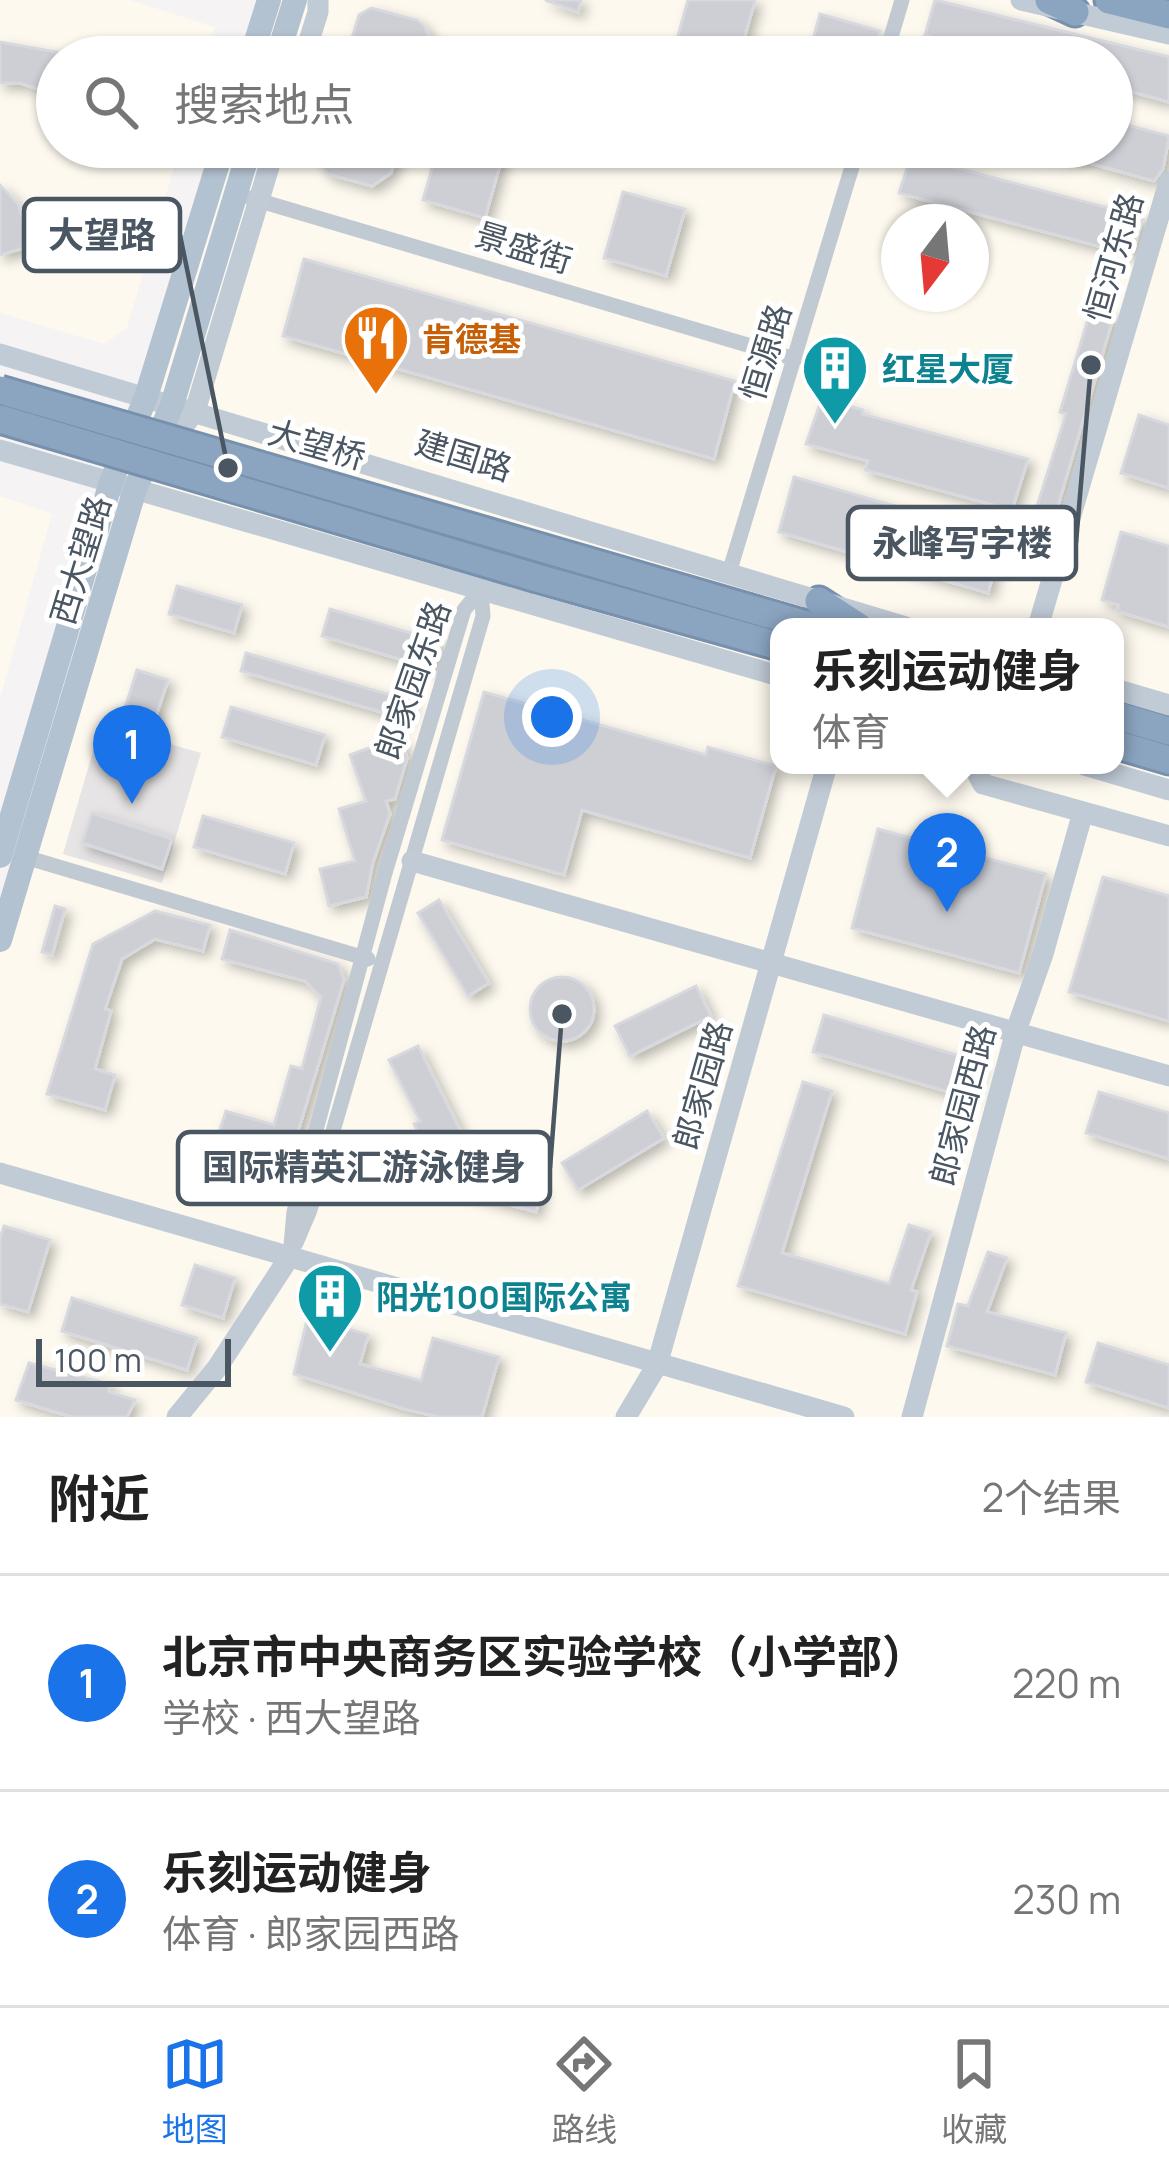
<!DOCTYPE html>
<html lang="zh">
<meta charset="utf-8">
<style>
:root{--surface:#fff;--page:#f6f6f6;--text:#222;--muted:#767676;--line:#e0e0e0;--accent:#1a73e8}
body{margin:0;font-family:Manrope,"Noto Sans SC",sans-serif;background:var(--page);color:var(--text)}
.compass{position:absolute;left:881px;top:204px;width:108px;height:108px;border-radius:50%;background:var(--surface);box-shadow:0 3px 9px #0004;rotate:196deg}
.scale{position:absolute;left:36px;bottom:30px;width:195px;box-sizing:border-box;padding-left:12px;border:6px solid #4a5661;border-top:0;font-size:33px;line-height:42px;white-space:nowrap;color:#4a5661;-webkit-text-stroke:9px #fff;paint-order:stroke}
.you{position:absolute;left:552px;top:717px;width:42px;height:42px;margin:-30px;border:9px solid #fff;border-radius:50%;background:#1a73e8;box-shadow:0 0 0 18px #1a73e833}
.badge{display:grid;place-items:center;width:78px;height:78px;border-radius:50%;background:var(--accent);color:#fff;font-size:39px;font-weight:700}
.pin{position:absolute;translate:-50% -99px;filter:drop-shadow(0 3px 6px #0008)}
.pin::after{content:'';position:absolute;top:63px;width:42px;height:36px;background:inherit;clip-path:polygon(0 0,100% 0,50% 100%)}
.popup{position:absolute;left:770px;top:618px;width:354px;height:156px;box-sizing:border-box;display:grid;place-content:center;border-radius:24px;background:var(--surface);filter:drop-shadow(0 3px 9px #0005);font-size:39px;white-space:nowrap;color:var(--muted)}
.popup b{font-size:45px;color:var(--text)}
.popup::after{content:'';position:absolute;left:50%;top:100%;margin-left:-24px;border:24px solid transparent;border-top-color:var(--surface)}
.list{margin:0;padding:0;list-style:none}
h2{display:flex;justify-content:space-between;align-items:center;height:156px;margin:0;padding:0 48px;font-size:51px}
h2 small{font-size:39px;font-weight:400;color:var(--muted)}
.list li{display:grid;grid-template-columns:78px 1fr auto;gap:36px;align-items:center;box-sizing:border-box;height:216px;padding:0 48px;border-top:3px solid var(--line)}
.list b{display:block;font-size:45px;white-space:nowrap}
.list p{margin:0;font-size:39px;white-space:nowrap;color:var(--muted)}
.list em{font-size:39px;font-style:normal;color:var(--muted)}
.icon{flex:none;width:66px;height:66px;fill:none;stroke:currentColor;stroke-width:2;stroke-linecap:round;stroke-linejoin:round}
.map{position:relative;flex:none;width:1169px;height:1417px;overflow:hidden}
.search{position:absolute;background:var(--surface);box-shadow:0 3px 9px #0004;left:36px;right:36px;top:36px;height:132px;display:flex;align-items:center;gap:30px;box-sizing:border-box;padding:0 42px;border-radius:66px;color:var(--muted);font-size:45px}
.sheet{height:588px;background:var(--surface)}
nav{display:flex;justify-content:space-around;align-items:center;box-sizing:border-box;height:168px;border-top:3px solid var(--line);background:var(--surface);font-size:33px;color:var(--muted)}
nav a{display:grid;justify-items:center;gap:6px}
nav .on{color:var(--accent)}
.map>svg:first-child{display:block}
</style>
<div class="map">
<svg width="1169" height="1417" viewBox="0 0 1169 1417">
<defs>
<filter id="shadow"><feDropShadow dx="5.5" dy="5.5" stdDeviation="6" flood-color="#0004"/></filter>
</defs>
<rect width="100%" height="100%" fill="#f5f3f3"/>
<g fill="#fdf9ef" fill-rule="evenodd">
<path d="M0 0H130L215 27 206 57H57V147H180L127 328 104 344 0 313Z"/>
<path d="M271 0H1103L1169 14V1417H0V906L228 147H1112V57H254ZM899 222H971V294H899ZM779 627H1115V765H779Z"/>
<path d="M0 496 52 514 0 699Z"/>
</g>
<path fill="#e6e4e5" d="M101 724 201 753 162 883 63 854Z"/>
<g fill="#cdcfd5" stroke="#d7d9de" stroke-width="3" filter="url(#shadow)">
<path d="M545 0H581L578 12Z"/>
<path d="M688 0H755L739 57H724L676 43Z"/>
<path d="M935 0 1169 57V102L1112 86V57H1006L925 35Z"/>
<path d="M371 8 417 20 424 26 431 39 427 57H346L359 15Z"/>
<path d="M820 14 880 31 873 57H808Z"/>
<path d="M0 42 57 52V95L20 83H0Z"/>
<path d="M1112 121 1169 136 1163 169 1154 181 1043 150 1044 147H1112Z"/>
<path d="M320 147H399L391 173 372 186 328 174 319 160Z"/>
<path d="M438 147H491L504 151 485 218 423 200Z"/>
<path d="M911 156 1143 217 1132 255 899 193Z"/>
<path d="M0 185 18 204 27 229V247L0 255Z"/>
<path d="M623 192 685 209 666 276 604 258Z"/>
<path d="M304 259 735 381 714 459 283 336Z"/>
<path d="M1091 309 1114 315 1047 543 1027 538 1066 414 1060 412Z"/>
<path d="M822 398 863 410 862 414 1028 459 1012 510 865 470 868 461 806 444Z"/>
<path d="M1139 415 1169 425V488L1121 473Z"/>
<path d="M794 477 1003 537 988 593 779 532Z"/>
<path d="M1121 532 1169 546V627L1117 611 1119 605 1102 600Z"/>
<path d="M177 586 242 605 234 633 169 614Z"/>
<path d="M330 609 441 642 433 669 322 636Z"/>
<path d="M246 653 411 701 405 719 241 671Z"/>
<path d="M137 670 168 680 151 731 121 721Z"/>
<path d="M484 692 706 755 708 747 776 766 750 858 582 810 564 875 442 840Z"/>
<path d="M231 707 325 735 316 765 222 737Z"/>
<path d="M400 737 407 758 395 799 386 801 390 814 373 862 366 897 329 906 320 869 355 861 339 809 366 801 350 755Z"/>
<path d="M92 813 172 839 162 869 82 843Z"/>
<path d="M203 816 294 843 285 874 194 847Z"/>
<path d="M878 829 1046 874 1019 973 852 928Z"/>
<path d="M1103 877 1169 896V1021L1069 992Z"/>
<path d="M439 900 489 983 468 996 418 913Z"/>
<path d="M55 906 65 909 52 955 42 952Z"/>
<path d="M155 911 210 925 203 951 155 939 122 959 105 1009 111 1011 95 1069 115 1075 105 1110 47 1094 93 944Z"/>
<path d="M230 930 338 964 344 980 289 1161 217 1139 226 1111 274 1125 291 1066 302 1069 321 997 305 981 222 959Z"/>
<circle cx="562" cy="1009" r="32"/>
<path d="M696 986 711 1016 630 1056 615 1026Z"/>
<path d="M824 1015 980 1062 969 1098 813 1052Z"/>
<path d="M418 1046 461 1132 426 1149 414 1124 420 1121 389 1060Z"/>
<path d="M803 1082 832 1091 782 1253 889 1284 909 1225 931 1232 911 1290 917 1292 905 1334 738 1286Z"/>
<path d="M1099 1092 1169 1113V1159L1086 1133Z"/>
<path d="M647 1111 664 1138 578 1190 562 1163Z"/>
<path d="M464 1153 531 1172 528 1184 542 1188 536 1212 443 1186 450 1159 461 1162Z"/>
<path d="M4 1226 50 1240 28 1312 0 1304V1238Z"/>
<path d="M988 1252 1007 1258 987 1312 1066 1333 1055 1375 947 1346 958 1304 968 1306Z"/>
<path d="M195 1265 235 1278 223 1318 182 1305Z"/>
<path d="M72 1298 197 1338 187 1370 62 1331Z"/>
<path d="M308 1316 368 1335 360 1364 421 1381 433 1338 499 1357 482 1417H439L405 1409 294 1374Z"/>
<path d="M1098 1343 1169 1365V1408L1086 1382Z"/>
<path d="M29 1363 109 1384V1392L135 1400 127 1417H72L16 1400Z"/>
</g>
<g fill="none" stroke-linecap="round" stroke-linejoin="round">
<g stroke="#7690ad" stroke-width="33">
<g id="highway">
<path d="M1049 0 1075 12"/>
<path d="M1109 0 1169 15"/>
<path d="M545 549 813 627"/>
<path d="M537 578 779 646"/>
<path d="M819 601 859 627"/>
<path d="M1115 715 1169 731"/>
<path d="M1115 744 1169 760"/>
</g>
</g>
<g stroke="#c1cad2" stroke-width="15">
<path d="M885 57 902 0"/>
<path d="M250 198 795 359"/>
<path d="M729 573 858 147"/>
<path d="M25 857 368 959"/>
<path d="M296 1243 310 1210 483 616 481 589"/>
<path d="M290 1256 294 1212 385 873 464 610 481 589"/>
</g>
<g stroke="#c1cbd6" stroke-width="21">
<path d="M1021 0 1169 34"/>
<path d="M304 57 318 12V0"/>
<path d="M0 354 906 627"/>
<path d="M0 450 779 676"/>
<path d="M165 450 195 411 275 147"/>
<path d="M1038 627 1169 182"/>
<path d="M1115 689 1169 705"/>
<path d="M973 765 983 784 1169 836"/>
<path d="M1084 765 1169 790"/>
<path d="M412 861 1169 1076"/>
<path d="M0 1173 844 1417"/>
<path d="M177 1417 217 1368 290 1256"/>
<path d="M626 1417 657 1365 827 765"/>
<path d="M912 1417 1016 1031 1043 954 1083 812"/>
</g>
<g stroke="#b3c2d1" stroke-width="24">
<path d="M251 57 269 0"/>
<path d="M277 57 295 0"/>
<path d="M0 856 111 482 146 397 223 147"/>
<path d="M0 940 135 489 172 405 250 147"/>
</g>
<use href="#highway" stroke="#8ba5c1" stroke-width="27"/>
<g stroke="#7690ad" stroke-width="33" stroke-linecap="butt">
<g id="highway-bridge">
<path d="M0 390 545 549"/>
<path d="M0 419 537 578"/>
</g>
</g>
<use href="#highway-bridge" stroke="#8ba5c1" stroke-width="27"/>
</g>
<defs>
<g id="restaurant-pin" transform="scale(3.45)"><path d="M0 17L-7.5 6A9.5 9.5 0 1 1 7.5 6Z" fill="#e8710a" stroke="#fff"/><path d="M-5-6h1v4h1v-4h1v4h1v-4h1v5L-1.5 .5V6h-2V.5L-5-1ZM5-6V6H3V1.5H1.5Q1.5-4 5-6Z" fill="#fff"/></g>
<g id="building-pin" transform="scale(3.45)"><path d="M0 17L-7.5 6A9.5 9.5 0 1 1 7.5 6Z" fill="#0f9aa8" stroke="#fff"/><path d="M-4-6H4V6H1V3H-1V6H-4ZM-2.5-4.3h1.7v1.8h-1.7ZM.8-4.3h1.7v1.8H.8ZM-2.5-1h1.7V.8h-1.7ZM.8-1h1.7V.8H.8Z" fill="#fff"/></g>
</defs>
<g fill-rule="evenodd">
<use href="#restaurant-pin" x="376" y="338"/>
<use href="#building-pin" x="835" y="368"/>
<use href="#building-pin" x="330" y="1296"/>
</g>
<g text-anchor="middle" dominant-baseline="central" stroke-width="10" stroke-linejoin="round" paint-order="stroke">
<g font-size="33" fill="#4a5661" stroke="#fff">
<text transform="translate(524 247) rotate(17)">景盛街</text>
<text transform="translate(1113 257) rotate(-74)">恒河东路</text>
<text transform="translate(765 352) rotate(-73)">恒源路</text>
<text transform="translate(317 444) rotate(16)">大望桥</text>
<text transform="translate(464 455) rotate(17)">建国路</text>
<text transform="translate(80 560) rotate(-73)">西大望路</text>
<text transform="translate(412 680) rotate(-71)">郎家园东路</text>
<text transform="translate(702 1085) rotate(-74)">郎家园路</text>
<text transform="translate(962 1105) rotate(-75)">郎家园西路</text>
</g>
<g font-size="33" font-weight="bold" fill="#c56008" stroke="#fff" text-anchor="start">
<text x="422" y="338">肯德基</text>
</g>
<g font-size="33" font-weight="bold" fill="#0d838f" stroke="#fff" text-anchor="start">
<text x="882" y="368">红星大厦</text>
<text x="376" y="1296">阳光100国际公寓</text>
</g>
</g>
<path fill="none" stroke="#4a5661" stroke-width="4.5" d="M228 468L180 235M1091 365L1076 543M562 1014L550 1168"/>
<g fill="#4a5661" stroke="#fff" stroke-width="4.5">
<circle cx="228" cy="468" r="12"/>
<circle cx="1091" cy="365" r="12"/>
<circle cx="562" cy="1014" r="12"/>
</g>
<g fill="#fff" stroke="#4a5661" stroke-width="4.5">
<rect x="24" y="199" width="156" height="72" rx="12"/>
<rect x="848" y="507" width="228" height="72" rx="12"/>
<rect x="178" y="1132" width="372" height="72" rx="12"/>
</g>
<g font-size="36" text-anchor="middle" font-weight="bold" fill="#4a5661">
<text x="102" y="248">大望路</text>
<text x="962" y="556">永峰写字楼</text>
<text x="364" y="1180">国际精英汇游泳健身</text>
</g>
</svg>
<svg class="compass" viewBox="-18 -18 36 36"><path d="M0-13l5 13h-10z" fill="#e53935"/><path d="M0 13l5-13h-10z" fill="#767676"/></svg>
<div class="scale">100 m</div>
<div class="you"></div>
<div class="pin badge" style="left:132px;top:804px">1</div>
<div class="pin badge" style="left:947px;top:912px">2</div>
<div class="popup"><b>乐刻运动健身</b>体育</div>
<div class="search"><svg class="icon" aria-label="search" viewBox="0 0 24 24"><circle cx="10" cy="10" r="6"/><path d="M15 15l6 6"/></svg>搜索地点</div>
</div>
<section class="sheet">
<h2>附近<small>2个结果</small></h2>
<ul class="list">
<li><span class="badge">1</span><div><b>北京市中央商务区实验学校（小学部）</b><p>学校 · 西大望路</p></div><em>220 m</em></li>
<li><span class="badge">2</span><div><b>乐刻运动健身</b><p>体育 · 郎家园西路</p></div><em>230 m</em></li>
</ul>
</section>
<nav>
<a class="on"><svg class="icon" aria-label="map" viewBox="0 0 24 24"><path d="M3 6l6-2 6 2 6-2v14l-6 2-6-2-6 2zM9 4v14M15 6v14"/></svg>地图</a>
<a><svg class="icon" aria-label="directions" viewBox="0 0 24 24"><path d="M12 3l9 9-9 9-9-9zM9 14v-3h6M13 9l2 2-2 2"/></svg>路线</a>
<a><svg class="icon" aria-label="saved" viewBox="0 0 24 24"><path d="M7 4h10v16l-5-4-5 4z"/></svg>收藏</a>
</nav>
